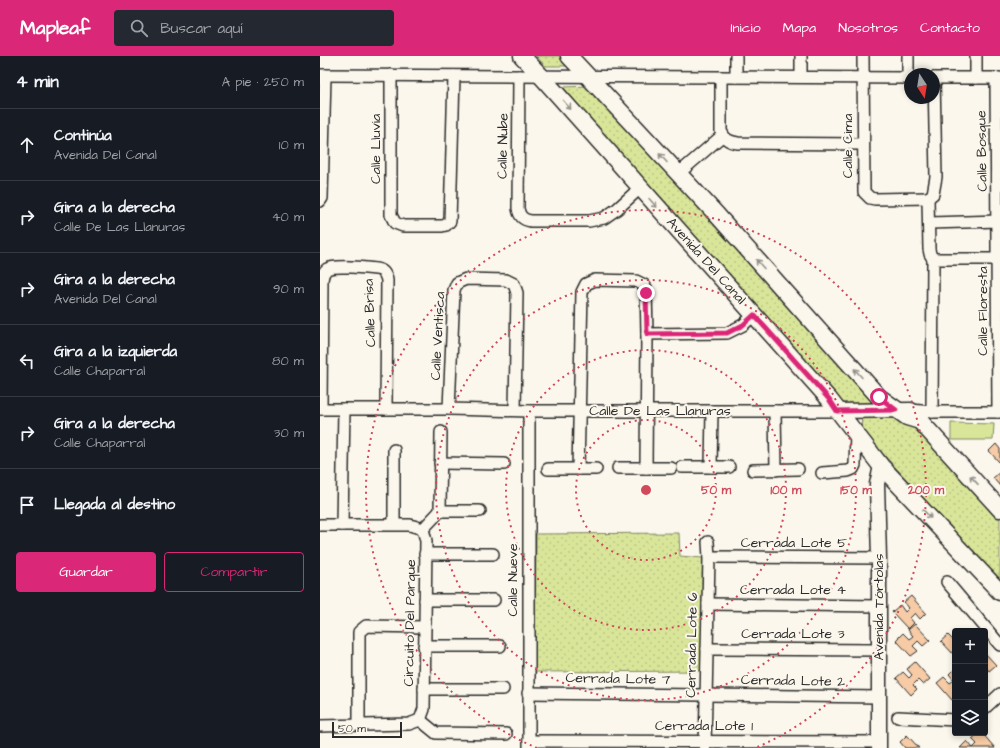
<!DOCTYPE html>
<html lang="es">
<meta charset="utf-8">
<style>
:root{--surface:#171b24;--page:#242831;--text:#f1f3f6;--muted:#9ea1a6;--line:#363941;--accent:#db2777}
body{margin:0;font-family:"Architects Daughter",sans-serif;background:var(--page);color:var(--text)}
.controls{position:absolute;right:12px;bottom:12px;display:grid;overflow:hidden;border-radius:4px;box-shadow:0 2px 6px #0003}
.controls button{width:36px;height:36px;display:grid;place-items:center;padding:0;border:0;border-bottom:1px solid var(--line);background:var(--surface);color:var(--text);font:20px sans-serif}
.compass{position:absolute;left:584px;top:12px;width:36px;height:36px;border-radius:50%;background:var(--surface);box-shadow:0 2px 6px #0003;rotate:168deg}
.scale{position:absolute;left:12px;bottom:10px;width:70px;box-sizing:border-box;padding-left:4px;border:2px solid #2b2b2b;border-top:0;font-size:11px;line-height:14px;white-space:nowrap;color:#2b2b2b;-webkit-text-stroke:3px #fbf7ec;paint-order:stroke}
.stop{position:absolute;width:12px;height:12px;margin:-9px;border:3px solid #db2777;border-radius:50%;background:#fff}
.stop.end{background:#db2777;border-color:#fff;box-shadow:0 1px 4px #0008}
.list{margin:0;padding:0;list-style:none}
h2{display:flex;justify-content:space-between;align-items:center;height:52px;margin:0;padding:0 16px;font-size:17px}
h2 small{font-size:13px;font-weight:400;color:var(--muted)}
.list li{display:grid;grid-template-columns:26px 1fr auto;gap:12px;align-items:center;box-sizing:border-box;height:72px;padding:0 16px;border-top:1px solid var(--line)}
.list b{display:block;font-size:15px;white-space:nowrap}
.list p{margin:0;font-size:13px;white-space:nowrap;color:var(--muted)}
.list em{font-size:13px;font-style:normal;color:var(--muted)}
.actions{display:flex;gap:8px;padding:12px 16px}
.actions a{flex:1;padding:9px 0;border:1px solid var(--accent);border-radius:4px;text-align:center;font-size:14px;color:var(--accent)}
.actions .main{background:var(--accent);color:#fff}
.icon{flex:none;width:22px;height:22px;fill:none;stroke:currentColor;stroke-width:2;stroke-linecap:round;stroke-linejoin:round}
.map{position:relative;flex:none;width:680px;height:692px;overflow:hidden}
header{display:flex;align-items:center;gap:24px;box-sizing:border-box;height:56px;padding:0 20px;background:var(--accent);color:#fff}
header strong{font-size:19px}
nav{display:flex;gap:22px;margin-inline-start:auto;font-size:14px}
.search{width:280px;height:36px;background:var(--page);display:flex;align-items:center;gap:10px;box-sizing:border-box;padding:0 14px;border-radius:4px;color:var(--muted);font-size:15px}
main{display:flex}
aside{flex:1;background:var(--surface)}
.map>svg:first-child{display:block}
</style>
<header>
<strong>Mapleaf</strong>
<div class="search"><svg class="icon" aria-label="search" viewBox="0 0 24 24"><circle cx="10" cy="10" r="6"/><path d="M15 15l6 6"/></svg>Buscar aquí</div>
<nav><a>Inicio</a><a>Mapa</a><a>Nosotros</a><a>Contacto</a></nav>
</header>
<main>
<aside>
<h2>4 min<small>A pie · 250 m</small></h2>
<ul class="list">
<li><svg class="icon" aria-label="ahead" viewBox="0 0 24 24"><path d="M12 20V5M6 11l6-6 6 6"/></svg><div><b>Continúa</b><p>Avenida Del Canal</p></div><em>10 m</em></li>
<li><svg class="icon" aria-label="right" viewBox="0 0 24 24"><path d="M7 20v-9h11M14 6l5 5-5 5"/></svg><div><b>Gira a la derecha</b><p>Calle De Las Llanuras</p></div><em>40 m</em></li>
<li><svg class="icon" aria-label="right" viewBox="0 0 24 24"><path d="M7 20v-9h11M14 6l5 5-5 5"/></svg><div><b>Gira a la derecha</b><p>Avenida Del Canal</p></div><em>90 m</em></li>
<li><svg class="icon" aria-label="left" viewBox="0 0 24 24"><path d="M17 20v-9H6M10 6l-5 5 5 5"/></svg><div><b>Gira a la izquierda</b><p>Calle Chaparral</p></div><em>80 m</em></li>
<li><svg class="icon" aria-label="right" viewBox="0 0 24 24"><path d="M7 20v-9h11M14 6l5 5-5 5"/></svg><div><b>Gira a la derecha</b><p>Calle Chaparral</p></div><em>30 m</em></li>
<li><svg class="icon" aria-label="arrive" viewBox="0 0 24 24"><path d="M6 21V4h12l-3 4 3 4H6"/></svg><div><b>Llegada al destino</b></div></li>
</ul>
<div class="actions"><a class="main">Guardar</a><a>Compartir</a></div>
</aside>
<div class="map">
<svg width="680" height="692" viewBox="0 0 680 692">
<defs>
<pattern id="grass-dots" width="8" height="8" patternUnits="userSpaceOnUse"><rect width="8" height="8" fill="#d9e699"/><path d="M2 2h.1M6 6h.1" fill="none" stroke="#bac584" stroke-width="1.8" stroke-linecap="round"/></pattern>
</defs>
<rect width="100%" height="100%" fill="#fbf7ec"/>
<filter id="ink" filterUnits="userSpaceOnUse"><feTurbulence type="fractalNoise" baseFrequency=".025" numOctaves="2"/><feDisplacementMap in="SourceGraphic" scale="8" xChannelSelector="R" yChannelSelector="G"/><feConvolveMatrix kernelMatrix="1 2 1 2 8 2 1 2 1" color-interpolation-filters="sRGB"/></filter>
<g filter="url(#ink)">
<g fill="url(#grass-dots)" stroke="#828862">
<path d="M216 0H242L252 10H225Z"/>
<path d="M269 30 554 347 514 350 243 31Z"/>
<path d="M542 359 573 360 599 371 680 463V525L541 374Z"/>
<path d="M359 477 360 500 394 503 390 615 215 616 216 478Z"/>
</g>
<path fill="#d9e699" stroke="#828862" d="M631 367 674 368 673 384H631Z"/>
<g fill="#f6cba5" stroke="#2b2b2b">
<path d="M676 388 680 393V407L669 395Z"/>
<path d="M680 416V430L673 422Z"/>
<path d="M591 540 606 557 600 563 595 557 590 562 594 567 588 573 572 556 580 549 585 556 589 552 584 546Z"/>
<path d="M595 568 610 584 603 590 598 585 593 590 598 595 591 600 576 584 583 577 589 583 593 580 588 574Z"/>
<path d="M628 579 634 585 635 584V600L621 585Z"/>
<path d="M665 597 676 609 669 615 665 610Z"/>
<path d="M595 606 610 623 603 629 598 624 593 629 597 633 591 639 576 622 583 616 589 622 592 619 587 613Z"/>
<path d="M635 612V642L632 644 617 627 624 621 630 627 634 624 629 618Z"/>
<path d="M659 677H662L675 692H640L647 685 653 692 657 688 652 683Z"/>
<path d="M587 679 599 692H585L580 686Z"/>
</g>
<g fill="none" stroke-linecap="round" stroke-linejoin="round">
<g stroke="#2b2b2b" stroke-width="14">
<g id="minor">
<path d="M543 0 544 136 550 142 555 143 608 142"/>
<path d="M656 0V22"/>
<path d="M0 19 590 22"/>
<path d="M71 19V159L75 167 83 170H122L126 169 130 165 134 20"/>
<path d="M199 20 198 152C199 160 203 164 211 165H269L284 162 297 153 320 132"/>
<path d="M401 21V75C404 83 409 86 418 87L543 88"/>
<path d="M416 21V0"/>
<path d="M481 21V0"/>
<path d="M588 22V0"/>
<path d="M614 22H680"/>
<path d="M676 22 678 356"/>
<path d="M358 118 403 79"/>
<path d="M608 142 613 138 616 121 614 22"/>
<path d="M608 142 609 193 610 198 613 203"/>
<path d="M0 145 2 142 5 19"/>
<path d="M609 167 680 165"/>
<path d="M613 203H678"/>
<path d="M327 278 407 277 423 269 434 259"/>
<path d="M0 353H129L209 355H517"/>
<path d="M1 353 2 224C3 219 3 216 7 213 14 209 47 212 56 213 63 214 65 217 67 224L66 353"/>
<path d="M129 353 134 234 137 227 146 223 186 224 194 228 197 237 195 354"/>
<path d="M591 354 612 356H680"/>
<path d="M455 355 456 414"/>
<path d="M612 356 613 203"/>
<path d="M120 407 184 408"/>
<path d="M362 411H409"/>
<path d="M391 411 392 355"/>
<path d="M298 412H351"/>
<path d="M228 413H276"/>
<path d="M258 413 262 236 266 228 275 224 316 225 324 229 326 232 327 278 326 412"/>
<path d="M433 414 478 413"/>
<path d="M502 417 528 415 533 413 535 409 536 377"/>
<path d="M120 455H160"/>
<path d="M74 468V394"/>
<path d="M0 469H90L103 473"/>
<path d="M22 469 24 353"/>
<path d="M103 473 120 455 121 376"/>
<path d="M105 498H173"/>
<path d="M389 501 559 502"/>
<path d="M627 526 680 589"/>
<path d="M105 544H174"/>
<path d="M388 548 559 550"/>
<path d="M104 590H180"/>
<path d="M387 593 559 594"/>
<path d="M104 633H183"/>
<path d="M208 637 559 641"/>
<path d="M665 652 680 638"/>
<path d="M578 661 635 664"/>
<path d="M100 664 104 653 106 485 103 473"/>
<path d="M100 664 116 677 186 678"/>
<path d="M39 669V576L46 570 105 571"/>
<path d="M0 670 89 668 100 664"/>
<path d="M209 685 559 686"/>
<path d="M209 691V355"/>
<path d="M385 691 389 501 388 486"/>
</g>
</g>
<g stroke="#2b2b2b" stroke-width="17">
<g id="tertiary">
<path d="M517 355 591 354"/>
<path d="M559 692V502L557 428 561 410"/>
</g>
</g>
<g stroke="#2b2b2b" stroke-width="19">
<g id="secondary">
<path d="M202 0 221 20 509 343 561 410 680 536"/>
<path d="M249 0 397 159 559 341 587 361 600 365 680 453"/>
</g>
</g>
<use href="#minor" stroke="#fbf7ec" stroke-width="11"/>
<use href="#tertiary" stroke="#fbf7ec" stroke-width="14"/>
<use href="#secondary" stroke="#fbf7ec" stroke-width="16"/>
</g>
<defs><path id="oneway-shaft" d="M-6 0H5M1.5-3L5.5 0L1.5 3" fill="none" stroke-width="1.6" stroke-linecap="round" stroke-linejoin="round"/></defs>
<g stroke="#93918c">
<use href="#oneway-shaft" transform="translate(247 49) rotate(49)"/>
<use href="#oneway-shaft" transform="translate(343 102) rotate(-132)"/>
<use href="#oneway-shaft" transform="translate(333 147) rotate(48)"/>
<use href="#oneway-shaft" transform="translate(440 208) rotate(-131)"/>
<use href="#oneway-shaft" transform="translate(538 317) rotate(-132)"/>
<use href="#oneway-shaft" transform="translate(654 424) rotate(-133)"/>
<use href="#oneway-shaft" transform="translate(607 458) rotate(47)"/>
</g>
</g>
<g fill="none" stroke-linecap="round" stroke-linejoin="round" filter="url(#ink)">
<path stroke="#db2777" stroke-width="5" d="M326 237 327 278 407 277 423 269 434 259 509 343 517 355 576 354 559 341"/>
</g>
<g fill="none" stroke="#d1495b" stroke-width="2" stroke-dasharray="2 4">
<circle cx="326" cy="434" r="70"/>
<circle cx="326" cy="434" r="140"/>
<circle cx="326" cy="434" r="210"/>
<path d="M217 692A280 280 0 1 1 435 692"/>
</g>
<g text-anchor="middle" dominant-baseline="central" stroke-width="4" stroke-linejoin="round" paint-order="stroke">
<g font-size="14" fill="#2b2b2b" stroke="#fbf7ec">
<text transform="translate(183 90) rotate(-89)">Calle Nube</text>
<text transform="translate(528 90) rotate(-90)">Calle Cima</text>
<text transform="translate(56 93) rotate(-90)">Calle Lluvia</text>
<text transform="translate(662 95) rotate(-91)">Calle Bosque</text>
<text transform="translate(386 205) rotate(48)">Avenida Del Canal</text>
<text transform="translate(663 255) rotate(-90)">Calle Floresta</text>
<text transform="translate(50 257) rotate(-92)">Calle Brisa</text>
<text transform="translate(118 280) rotate(-87)">Calle Ventisca</text>
<text x="340" y="355">Calle De Las Llanuras</text>
<text x="474" y="487">Cerrada Lote 5</text>
<text transform="translate(193 524) rotate(-90)">Calle Nueve</text>
<text x="473" y="534">Cerrada Lote 4</text>
<text transform="translate(559 551) rotate(-90)">Avenida Tórtolas</text>
<text transform="translate(90 567) rotate(-89)">Circuito Del Parque</text>
<text x="473" y="578">Cerrada Lote 3</text>
<text transform="translate(372 589) rotate(-89)">Cerrada Lote 6</text>
<text transform="translate(298 623) rotate(1)">Cerrada Lote 7</text>
<text transform="translate(473 625) rotate(1)">Cerrada Lote 2</text>
<text x="384" y="670">Cerrada Lote 1</text>
</g>
</g>
<circle cx="326" cy="434" r="6" fill="#d1495b" stroke="#fbf7ec" stroke-width="2"/>
<g font-size="12" text-anchor="middle" font-weight="bold" fill="#d1495b" stroke="#fbf7ec" stroke-width="4" stroke-linejoin="round" paint-order="stroke">
<text x="396" y="438">50 m</text>
<text x="466" y="438">100 m</text>
<text x="536" y="438">150 m</text>
<text x="606" y="438">200 m</text>
</g>
</svg>
<div class="controls">
<button>+</button>
<button>−</button>
<button><svg class="icon" aria-label="layers" viewBox="0 0 24 24"><path d="M12 4l9 5-9 5-9-5zM3 14l9 5 9-5"/></svg></button>
</div>
<svg class="compass" viewBox="-18 -18 36 36"><path d="M0-13l5 13h-10z" fill="#e53935"/><path d="M0 13l5-13h-10z" fill="#9ea1a6"/></svg>
<div class="scale">50 m</div>
<div class="stop" style="left:559px;top:341px"></div>
<div class="stop end" style="left:326px;top:237px"></div>
</div>
</main>
